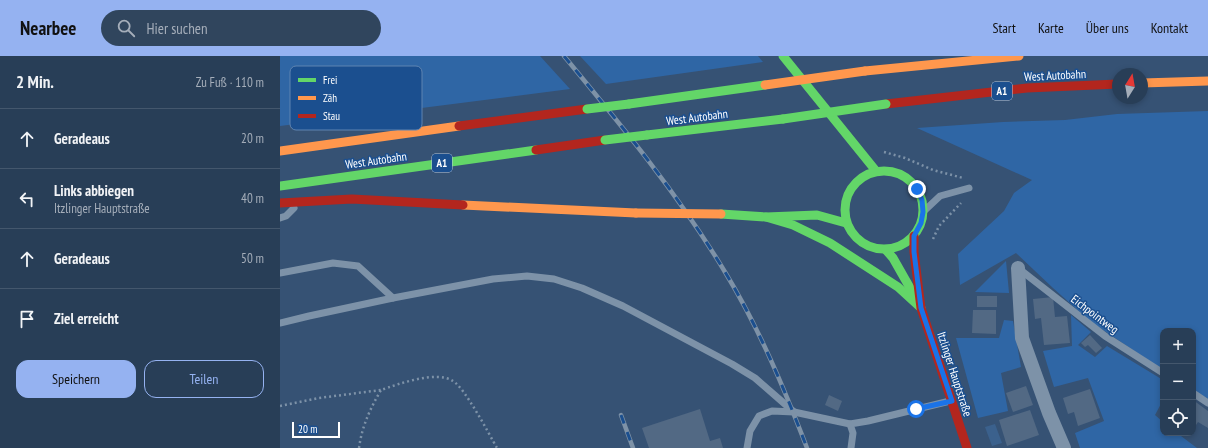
<!DOCTYPE html>
<html lang="de">
<meta charset="utf-8">
<style>
:root{--surface:#283e57;--page:#30455d;--text:#f1f3f6;--muted:#a5aeba;--line:#44576d;--accent:#95b2f1}
body{margin:0;font-family:"PT Sans Narrow",sans-serif;background:var(--page);color:var(--text)}
.controls{position:absolute;right:12px;bottom:12px;display:grid;overflow:hidden;border-radius:8px;box-shadow:0 2px 6px #0003}
.controls button{width:36px;height:36px;display:grid;place-items:center;padding:0;border:0;border-bottom:1px solid var(--line);background:var(--surface);color:var(--text);font:20px sans-serif}
.compass{position:absolute;left:832px;top:12px;width:36px;height:36px;border-radius:50%;background:var(--surface);box-shadow:0 2px 6px #0003;rotate:11deg}
.scale{position:absolute;left:12px;bottom:10px;width:48px;box-sizing:border-box;padding-left:4px;border:2px solid #fff;border-top:0;font-size:11px;line-height:14px;white-space:nowrap;color:#fff;-webkit-text-stroke:3px #1b4f8f;paint-order:stroke}
.stop{position:absolute;width:12px;height:12px;margin:-9px;border:3px solid #1a73e8;border-radius:50%;background:#fff}
.stop.end{background:#1a73e8;border-color:#fff;box-shadow:0 1px 4px #0008}
.list{margin:0;padding:0;list-style:none}
h2{display:flex;justify-content:space-between;align-items:center;height:52px;margin:0;padding:0 16px;font-size:17px}
h2 small{font-size:13px;font-weight:400;color:var(--muted)}
.list li{display:grid;grid-template-columns:26px 1fr auto;gap:12px;align-items:center;box-sizing:border-box;height:60px;padding:0 16px;border-top:1px solid var(--line)}
.list b{display:block;font-size:15px;white-space:nowrap}
.list p{margin:0;font-size:13px;white-space:nowrap;color:var(--muted)}
.list em{font-size:13px;font-style:normal;color:var(--muted)}
.actions{display:flex;gap:8px;padding:12px 16px}
.actions a{flex:1;padding:9px 0;border:1px solid var(--accent);border-radius:12px;text-align:center;font-size:14px;color:var(--accent)}
.actions .main{background:var(--accent);color:#111}
.icon{flex:none;width:22px;height:22px;fill:none;stroke:currentColor;stroke-width:2;stroke-linecap:round;stroke-linejoin:round}
.map{position:relative;flex:none;width:928px;height:392px;overflow:hidden}
header{display:flex;align-items:center;gap:24px;box-sizing:border-box;height:56px;padding:0 20px;background:var(--accent);color:#111}
header strong{font-size:19px}
nav{display:flex;gap:22px;margin-inline-start:auto;font-size:14px}
.search{width:280px;height:36px;background:var(--page);display:flex;align-items:center;gap:10px;box-sizing:border-box;padding:0 14px;border-radius:22px;color:var(--muted);font-size:15px}
main{display:flex}
aside{flex:1;background:var(--surface)}
.map>svg:first-child{display:block}
</style>
<header>
<strong>Nearbee</strong>
<div class="search"><svg class="icon" aria-label="search" viewBox="0 0 24 24"><circle cx="10" cy="10" r="6"/><path d="M15 15l6 6"/></svg>Hier suchen</div>
<nav><a>Start</a><a>Karte</a><a>Über uns</a><a>Kontakt</a></nav>
</header>
<main>
<aside>
<h2>2 Min.<small>Zu Fuß · 110 m</small></h2>
<ul class="list">
<li><svg class="icon" aria-label="ahead" viewBox="0 0 24 24"><path d="M12 20V5M6 11l6-6 6 6"/></svg><div><b>Geradeaus</b></div><em>20 m</em></li>
<li><svg class="icon" aria-label="left" viewBox="0 0 24 24"><path d="M17 20v-9H6M10 6l-5 5 5 5"/></svg><div><b>Links abbiegen</b><p>Itzlinger Hauptstraße</p></div><em>40 m</em></li>
<li><svg class="icon" aria-label="ahead" viewBox="0 0 24 24"><path d="M12 20V5M6 11l6-6 6 6"/></svg><div><b>Geradeaus</b></div><em>50 m</em></li>
<li><svg class="icon" aria-label="arrive" viewBox="0 0 24 24"><path d="M6 21V4h12l-3 4 3 4H6"/></svg><div><b>Ziel erreicht</b></div></li>
</ul>
<div class="actions"><a class="main">Speichern</a><a>Teilen</a></div>
</aside>
<div class="map">
<svg width="928" height="392" viewBox="0 0 928 392">
<rect width="100%" height="100%" fill="#365274"/>
<g fill="#2f66a5">
<path d="M0 0H260L290 33 0 70Z"/>
<path d="M300 0H478L483 6 326 28Z"/>
<path d="M928 55V343L913 334V275H883V314L811 266 773 232 736 197 680 229 678 198 724 155 734 137 752 124 637 72 723 66 785 64 837 58Z"/>
<path d="M726 205 729 237 695 236Z"/>
<path d="M791 259 811 276 798 289 815 301 827 290 883 324V344L875 359 883 366V377H897L917 392H800L795 377 824 365 808 322 774 331 763 295 792 290Z"/>
<path d="M724 264 733 265 741 311 721 317 728 355 698 362 676 282H719Z"/>
</g>
<path fill="#3b618d" d="M715 368 722 387 712 390 705 371Z"/>
<g fill="#526984">
<rect x="697" y="240" width="20" height="11"/>
<path d="M773 241 775 261 787 260 790 287 764 289 761 262 755 263 753 243Z"/>
<path d="M693 254H716V278L692 277Z"/>
<path d="M810 279 822 292 816 297 808 289 805 291 801 287Z"/>
<path d="M746 330 753 349 733 356 726 337Z"/>
<path d="M810 333 820 362 798 370 794 356 788 358 783 342Z"/>
<path d="M549 339 562 345 558 355 545 349Z"/>
<path d="M913 344 928 355V372L918 366 914 372H913Z"/>
<path d="M420 353 430 385 440 382 443 392H369L362 372Z"/>
<path d="M750 354 759 379 727 390 719 364Z"/>
</g>
<g fill="none" stroke-linecap="round" stroke-linejoin="round">
<g stroke="#7d92a8" stroke-width="2.5" stroke-dasharray="2 3" stroke-linecap="butt">
<path d="M604 96 625 102 653 114 683 122"/>
<path d="M653 183 659 170 681 147"/>
<path d="M0 350 39 342 101 334"/>
<path d="M79 392C82 370 90 353 101 334 118 328 157 314 173 325 185 332 209 378 217 392"/>
</g>
<g stroke="#7d92a8" stroke-width="7">
<path d="M643 156 660 140 689 132"/>
<path d="M0 162 6 160 14 152"/>
<path d="M738 212 825 280 883 317"/>
<path d="M0 217 53 207 78 210 113 242 213 223 247 220 274 223 302 232 343 250 452 308 475 322 514 356"/>
<path d="M0 267 29 260 113 242"/>
<path d="M913 337 928 347"/>
<path d="M467 392 470 375 479 360 492 355 514 356 570 368"/>
<path d="M571 392 573 377 570 368 588 365 670 345"/>
</g>
<path stroke="#7d92a8" stroke-width="14" d="M738 212 742 282 769 357 784 392"/>
<g stroke="#63d668" stroke-width="9">
<path d="M503 0 596 115"/>
<path d="M349 48 485 29"/>
<path d="M367 79 503 63"/>
<circle cx="604" cy="154" r="39"/>
<path d="M0 130 256 94"/>
<path d="M441 158 486 161 537 159 566 167"/>
<path d="M486 161 513 169 550 187 618 231 641 252"/>
<path d="M606 194 613 202 638 246"/>
</g>
<g stroke="#ff974d" stroke-width="9">
<path d="M585 15 739 0"/>
<path d="M862 27 928 25"/>
<path d="M0 95 179 70"/>
<path d="M183 149 356 157"/>
</g>
<g stroke="#b3261e" stroke-width="9">
<path d="M606 48 747 32 838 28"/>
<path d="M179 70 307 53"/>
<path d="M256 94 325 84"/>
<path d="M0 147 72 143 183 149"/>
<path d="M634 180V196L641 252 687 392"/>
</g>
<g stroke="#7e92a7" stroke-width="4.5">
<g id="rail">
<path d="M284 0C341 69 399 139 445 216 479 272 504 332 527 392"/>
<path d="M341 359 353 392"/>
</g>
</g>
<use href="#rail" stroke="#1b4f8f" stroke-width="3" stroke-dasharray="9" stroke-linecap="butt"/>
<g stroke="#63d668" stroke-width="9">
<path d="M307 53 349 48"/>
<path d="M503 63 606 48"/>
<path d="M325 84 367 79"/>
</g>
<g stroke="#ff974d" stroke-width="9">
<path d="M485 29 585 15"/>
<path d="M356 157 441 158"/>
</g>
</g>
<g fill="none" stroke-linecap="round" stroke-linejoin="round">
<path stroke="#1a73e8" stroke-width="5" d="M636 353 672 345 641 252 634 196V180L641 167 643 156 642 144 637 133"/>
</g>
<g text-anchor="middle" dominant-baseline="central" stroke-width="3" stroke-linejoin="round" paint-order="stroke">
<g fill="#1b4f8f" stroke="#bbcadd" stroke-width="1">
<rect x="712" y="26" width="20" height="18" rx="3"/>
<rect x="152" y="98" width="20" height="18" rx="3"/>
</g>
<g font-size="11" font-weight="bold" fill="#fff">
<text x="722" y="35">A1</text>
<text x="162" y="107">A1</text>
</g>
<g font-size="12" fill="#fff" stroke="#1b4f8f">
<text transform="translate(775 19) rotate(-3)">West Autobahn</text>
<text transform="translate(417 61) rotate(-7)">West Autobahn</text>
<text transform="translate(96 104) rotate(-8)">West Autobahn</text>
<text transform="translate(815 258) rotate(37)">Eichpointweg</text>
<text transform="translate(675 318) rotate(72)">Itzlinger Hauptstraße</text>
</g>
</g>
<rect x="10" y="10" width="132" height="64" rx="6" fill="#1b4f8f" stroke="#5f84b1" stroke-width="1"/>
<rect x="18" y="22" width="18" height="4" fill="#63d668"/>
<rect x="18" y="40" width="18" height="4" fill="#ff974d"/>
<rect x="18" y="58" width="18" height="4" fill="#b3261e"/>
<g font-size="11" fill="#fff">
<text x="43" y="28">Frei</text>
<text x="43" y="46">Zäh</text>
<text x="43" y="64">Stau</text>
</g>
</svg>
<div class="controls">
<button>+</button>
<button>−</button>
<button><svg class="icon" aria-label="locate" viewBox="0 0 24 24"><circle cx="12" cy="12" r="6"/><path d="M12 2v4M12 18v4M2 12h4M18 12h4"/></svg></button>
</div>
<svg class="compass" viewBox="-18 -18 36 36"><path d="M0-13l5 13h-10z" fill="#e53935"/><path d="M0 13l5-13h-10z" fill="#a5aeba"/></svg>
<div class="scale">20 m</div>
<div class="stop" style="left:636px;top:353px"></div>
<div class="stop end" style="left:637px;top:133px"></div>
</div>
</main>
